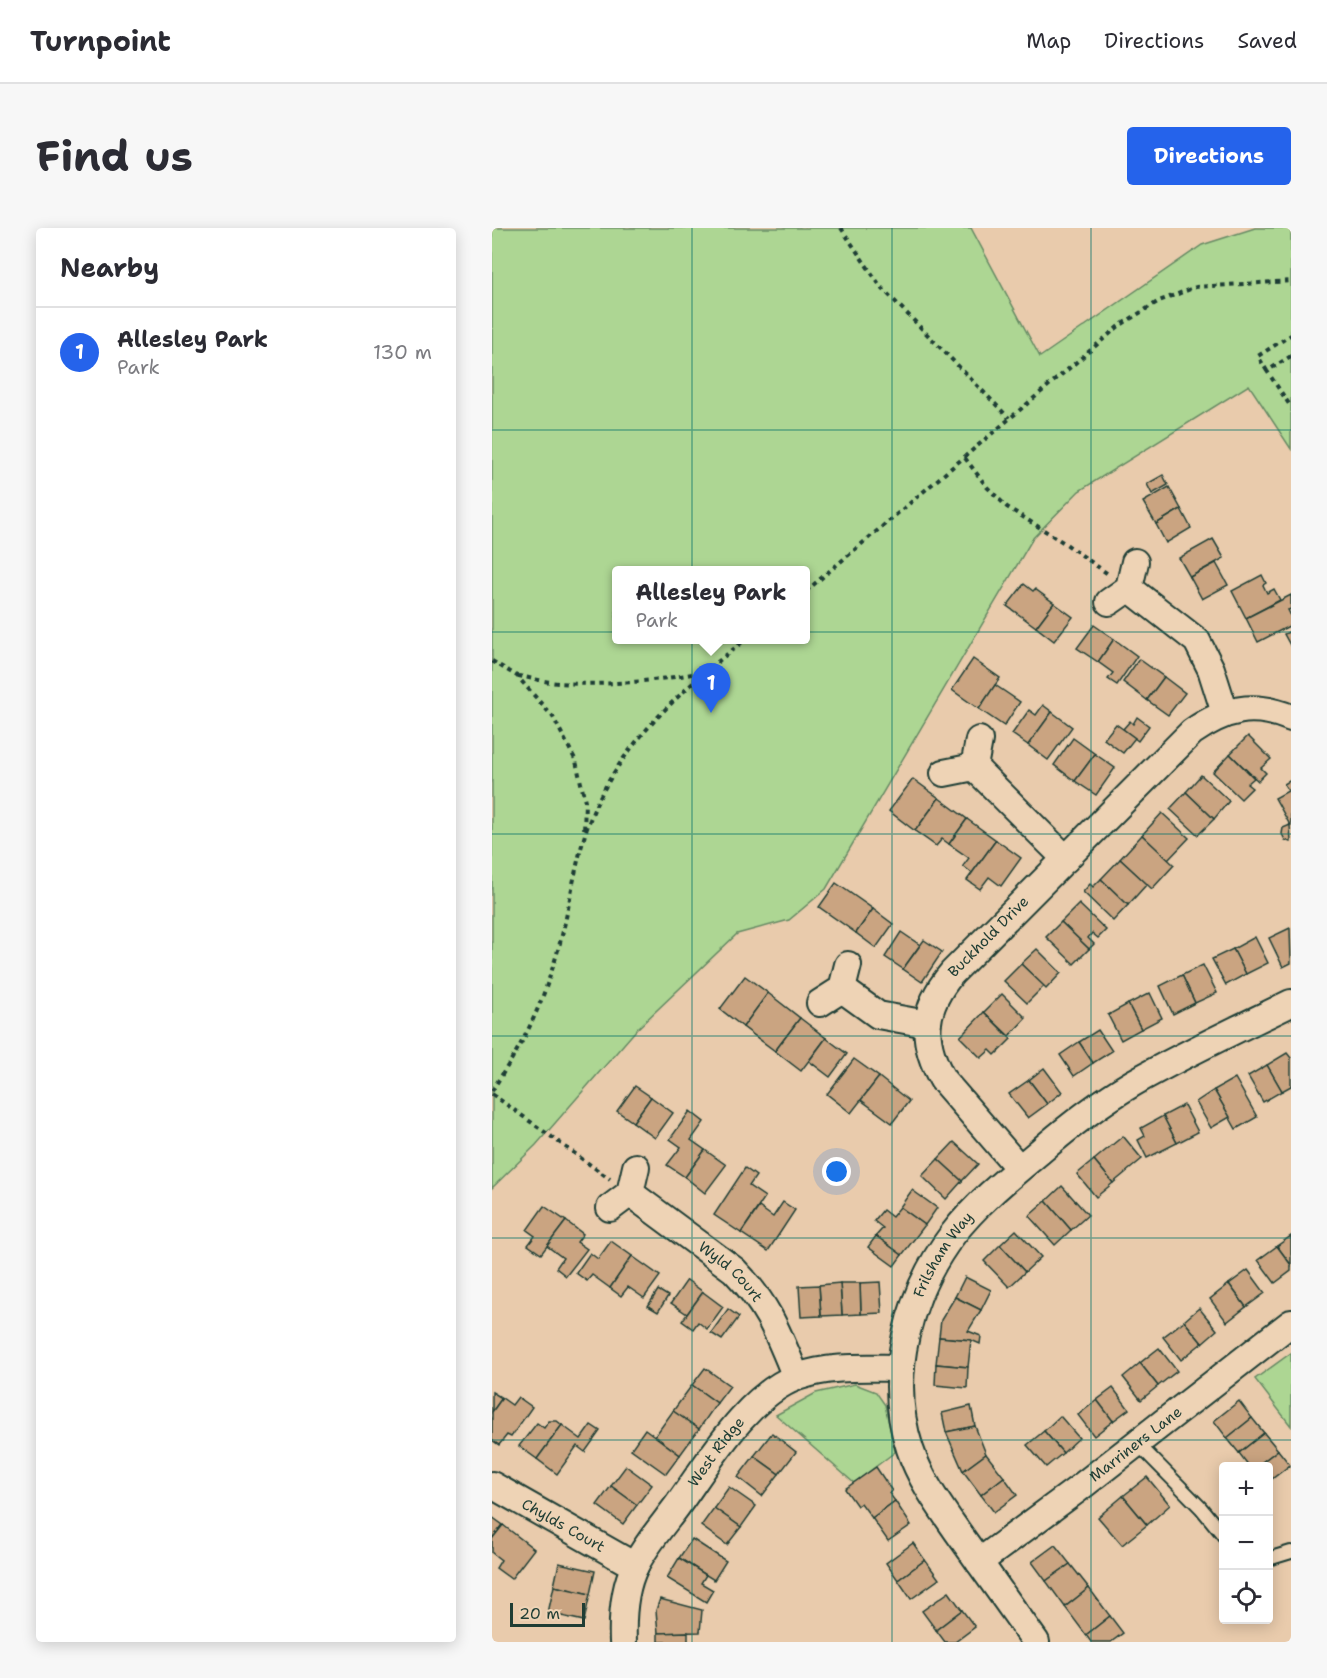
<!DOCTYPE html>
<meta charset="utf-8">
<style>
:root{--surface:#fff;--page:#f7f7f7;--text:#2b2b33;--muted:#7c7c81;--line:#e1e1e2;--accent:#2563eb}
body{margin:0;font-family:"Shantell Sans",sans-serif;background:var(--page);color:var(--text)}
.controls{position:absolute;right:18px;bottom:18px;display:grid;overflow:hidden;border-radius:6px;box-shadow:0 3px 15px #0003}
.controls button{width:54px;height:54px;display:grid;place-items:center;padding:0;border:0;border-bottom:2px solid var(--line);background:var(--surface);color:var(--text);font:30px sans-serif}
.scale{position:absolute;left:18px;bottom:15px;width:75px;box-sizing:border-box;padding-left:6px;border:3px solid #1f3d34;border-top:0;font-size:16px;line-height:21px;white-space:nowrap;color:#1f3d34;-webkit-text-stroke:4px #eed3b5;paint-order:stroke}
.you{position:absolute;left:345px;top:944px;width:21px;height:21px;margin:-15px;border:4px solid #fff;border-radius:50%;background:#1a73e8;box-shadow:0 0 0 9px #1a73e833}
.badge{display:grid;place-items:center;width:39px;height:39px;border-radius:50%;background:var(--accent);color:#fff;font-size:20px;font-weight:700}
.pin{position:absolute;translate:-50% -50px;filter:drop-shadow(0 2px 3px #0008)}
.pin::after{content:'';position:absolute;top:32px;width:21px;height:18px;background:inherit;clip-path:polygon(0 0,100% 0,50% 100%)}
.popup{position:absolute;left:120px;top:338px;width:198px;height:78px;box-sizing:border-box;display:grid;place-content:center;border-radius:6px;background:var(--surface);filter:drop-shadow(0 2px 4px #0005);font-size:20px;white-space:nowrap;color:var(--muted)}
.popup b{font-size:22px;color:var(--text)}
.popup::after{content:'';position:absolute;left:50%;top:100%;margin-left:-12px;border:12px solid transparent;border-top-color:var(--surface)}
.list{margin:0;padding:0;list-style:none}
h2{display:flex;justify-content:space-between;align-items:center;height:78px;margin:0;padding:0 24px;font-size:26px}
h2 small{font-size:20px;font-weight:400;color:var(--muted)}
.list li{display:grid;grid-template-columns:39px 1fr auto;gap:18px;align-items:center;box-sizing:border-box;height:90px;padding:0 24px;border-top:2px solid var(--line)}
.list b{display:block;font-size:22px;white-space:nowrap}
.list p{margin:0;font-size:20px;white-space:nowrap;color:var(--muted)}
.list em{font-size:20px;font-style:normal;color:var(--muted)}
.icon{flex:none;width:33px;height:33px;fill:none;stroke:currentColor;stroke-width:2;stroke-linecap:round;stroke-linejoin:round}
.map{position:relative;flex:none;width:799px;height:1414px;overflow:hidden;border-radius:6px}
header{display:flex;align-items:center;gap:36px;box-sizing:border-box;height:84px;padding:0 30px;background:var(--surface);border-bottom:2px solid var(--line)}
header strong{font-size:28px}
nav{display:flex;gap:33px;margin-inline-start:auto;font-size:21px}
.intro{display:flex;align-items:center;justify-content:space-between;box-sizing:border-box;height:144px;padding:0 36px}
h1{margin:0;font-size:42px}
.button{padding:15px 27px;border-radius:6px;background:var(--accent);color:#fff;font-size:21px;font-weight:700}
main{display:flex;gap:36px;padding:0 36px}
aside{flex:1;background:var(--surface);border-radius:6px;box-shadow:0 3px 15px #0003}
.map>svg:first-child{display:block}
</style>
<header>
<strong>Turnpoint</strong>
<nav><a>Map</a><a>Directions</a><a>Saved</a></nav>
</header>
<div class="intro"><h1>Find us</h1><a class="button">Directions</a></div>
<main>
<aside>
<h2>Nearby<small></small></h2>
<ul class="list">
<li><span class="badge">1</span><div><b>Allesley Park</b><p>Park</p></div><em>130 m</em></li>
</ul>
</aside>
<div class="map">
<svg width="799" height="1414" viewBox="0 0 799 1414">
<rect width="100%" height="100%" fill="#e9cbac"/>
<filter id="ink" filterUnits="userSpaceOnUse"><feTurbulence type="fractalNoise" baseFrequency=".0167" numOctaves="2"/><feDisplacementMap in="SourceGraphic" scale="12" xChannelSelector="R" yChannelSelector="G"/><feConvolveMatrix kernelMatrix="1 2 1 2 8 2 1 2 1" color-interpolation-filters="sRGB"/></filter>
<g filter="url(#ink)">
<g fill="#add693" stroke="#668a64" stroke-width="1.5" fill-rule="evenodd">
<path d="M0 0H479L548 129 710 17 763 0H799V221L757 157 587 263 541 310 334 661 297 692 245 706 145 801 44 917 0 960ZM314 342V412H124V342Z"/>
<path d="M799 1125V1198L763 1151Z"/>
<path d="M363 1156 384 1164 393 1177 403 1224 362 1255 284 1187 324 1165Z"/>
</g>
<g fill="#caa481" stroke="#1f3d34" stroke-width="1.5">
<path d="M671 247 676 257 660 266 655 256Z"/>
<path d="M677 259 689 281 664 296 651 274Z"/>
<path d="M689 281 699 300 674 315 664 296Z"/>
<path d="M721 311 732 330 698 349 687 330Z"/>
<path d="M724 335 736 357 710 371 698 349Z"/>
<path d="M770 347 774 355 771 357 775 365 782 361 788 372 754 390 740 363Z"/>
<path d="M532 356 541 363 543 361 562 375 544 399 515 378Z"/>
<path d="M799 367V381L796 382 799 388V397L766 414 754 390Z"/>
<path d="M562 375 581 389 562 413 544 399Z"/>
<path d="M602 397 622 411 606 434 585 420Z"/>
<path d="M799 403V419L792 406Z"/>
<path d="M622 411 645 428 625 457 616 451 621 445 606 434Z"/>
<path d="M481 431 508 450 487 481 460 462Z"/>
<path d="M647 431 672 449 655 472 631 454Z"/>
<path d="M672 449 693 465 676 487 655 472Z"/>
<path d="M503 457 528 474 512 498 487 481Z"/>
<path d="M551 477 560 484 536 517 520 506 537 482 544 487Z"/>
<path d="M560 484 580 499 556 532 536 517Z"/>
<path d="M645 489 657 498 646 513 631 501 638 493 641 496Z"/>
<path d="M624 496 643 510 631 525 612 511Z"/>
<path d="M756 508 779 531 769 540 774 545 766 553 738 526Z"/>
<path d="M581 510 603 526 583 553 562 537Z"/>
<path d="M603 526 623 540 604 567 583 553Z"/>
<path d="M738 526 762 550 755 556 760 560 749 571 721 544Z"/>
<path d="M709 547 737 573 722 591 694 564Z"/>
<path d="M421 551 447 570 423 603 397 583Z"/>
<path d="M799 552V597H798L783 570 796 563 792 556Z"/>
<path d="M694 564 722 591 706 607 678 581Z"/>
<path d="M447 570 475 591 457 616 450 611 444 618 423 603Z"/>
<path d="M670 585 697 610 676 632 650 607Z"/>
<path d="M475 591 504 612 480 645 471 638 477 630 457 616Z"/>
<path d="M798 597 799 614H798L793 612 790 606 791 600Z"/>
<path d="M650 607 682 637 660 661 628 631Z"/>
<path d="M504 612 529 630 509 658 497 649 488 661 475 652Z"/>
<path d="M628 631 655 656 636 677 609 651Z"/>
<path d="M609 651 636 677 621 693 591 664 598 656 601 659Z"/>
<path d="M344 655 381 681 364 705 327 679Z"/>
<path d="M587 676 614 702 606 710 600 705 596 710 602 716 597 721 569 694Z"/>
<path d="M381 681 401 696 384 720 364 705Z"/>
<path d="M569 694 597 721 582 736 554 709Z"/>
<path d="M798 700 799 735 791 739 777 710Z"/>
<path d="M409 704 428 717 411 741 393 729Z"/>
<path d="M763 709 776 735 754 746 741 721Z"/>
<path d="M432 712 450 724 430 754 411 741Z"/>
<path d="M545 721 569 745 554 761 529 736Z"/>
<path d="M741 721 754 746 734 757 720 731Z"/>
<path d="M529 736 552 758 535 775 512 753Z"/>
<path d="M711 737 725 765 703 775 690 747Z"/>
<path d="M690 747 703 775 681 786 668 758Z"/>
<path d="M253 748 276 765 251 799 228 781Z"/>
<path d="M276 765 308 790 283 823 251 799Z"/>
<path d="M658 765 670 790 649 801 636 776Z"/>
<path d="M510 766 534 790 517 808 492 784Z"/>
<path d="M636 776 649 801 629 812 616 787Z"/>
<path d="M492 784 519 811 503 827 498 822 489 830 468 809Z"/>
<path d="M308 790 334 810 309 843 283 823Z"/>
<path d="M606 802 620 823 601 835 587 814Z"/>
<path d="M334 810 355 826 338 849 317 833Z"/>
<path d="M587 814 601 835 582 848 568 827Z"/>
<path d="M795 825 799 830V858L790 863 775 837Z"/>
<path d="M362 831 387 849 359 885 335 866Z"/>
<path d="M775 837 790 863 771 874 756 848Z"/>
<path d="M552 840 570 864 555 876 537 852Z"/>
<path d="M387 849 417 873 400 895 369 872Z"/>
<path d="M743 850 765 889 744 901 722 862Z"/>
<path d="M537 852 555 876 536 890 517 866Z"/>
<path d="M143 858 159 869 141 894 125 883Z"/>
<path d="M722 862 738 889 719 900 704 874Z"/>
<path d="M159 869 181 885 163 910 141 894Z"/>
<path d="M692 877 706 904 685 915 671 888Z"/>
<path d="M198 883 212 894 199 912 213 922 193 949 175 937 189 919 178 911Z"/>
<path d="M671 888 685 915 655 930 646 912 653 908 649 900Z"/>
<path d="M631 908 650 931 621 955 602 932Z"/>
<path d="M462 914 486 936 470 953 446 931Z"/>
<path d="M213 922 234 937 213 965 193 949Z"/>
<path d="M446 931 470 953 454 971 430 948Z"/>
<path d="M602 932 621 955 604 969 585 946Z"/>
<path d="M253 940 264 948 257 958 273 969 249 1005 222 987Z"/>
<path d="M570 958 596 987 579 1002 554 973Z"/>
<path d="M420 962 445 980 433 997 408 979Z"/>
<path d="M554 973 579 1002 563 1017 537 988Z"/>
<path d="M291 974 303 982 276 1023 249 1005 267 979 281 989Z"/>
<path d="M52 978 74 993 49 1026 36 1017 43 1008 35 1002Z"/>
<path d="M408 979 433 997 410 1027 384 1008 391 1000 382 993 391 982 400 989Z"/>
<path d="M74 993 91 1006 85 1014 95 1021 74 1048 64 1040 71 1030 55 1018Z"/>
<path d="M524 1002 549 1029 533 1044 508 1017Z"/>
<path d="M384 1008 410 1027 402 1038 376 1019Z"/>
<path d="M799 1008V1037L785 1018Z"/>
<path d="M119 1013 140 1028 118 1060 100 1047 95 1053 84 1045 98 1025 106 1031Z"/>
<path d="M508 1017 533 1044 517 1059 492 1033Z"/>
<path d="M785 1018 799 1037V1043L783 1055 766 1032Z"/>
<path d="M140 1028 168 1048 152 1070 136 1059 129 1068 118 1060Z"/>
<path d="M756 1042 773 1065 754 1079 737 1056Z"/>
<path d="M473 1049 499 1062 489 1082 463 1069Z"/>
<path d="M195 1052 211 1064 195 1086 179 1075Z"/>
<path d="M388 1054 390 1085 369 1086 368 1055Z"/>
<path d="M348 1055H368L369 1086 350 1087Z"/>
<path d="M348 1055 350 1087 329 1088 327 1057Z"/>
<path d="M737 1056 754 1079 735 1094 718 1071Z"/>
<path d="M327 1057 329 1088 309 1089 307 1058Z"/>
<path d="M166 1062 176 1068 166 1084 156 1078Z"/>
<path d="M211 1064 231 1079 215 1101 206 1094 201 1101 190 1093Z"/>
<path d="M463 1069 489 1082 476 1103 489 1108 488 1116 479 1112 447 1109 449 1092Z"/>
<path d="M707 1080 725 1102 710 1115 692 1093Z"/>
<path d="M236 1081 247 1089 230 1112 219 1105Z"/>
<path d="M692 1093 710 1115 689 1132 671 1109Z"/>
<path d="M447 1109 479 1112 476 1139 444 1136Z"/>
<path d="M667 1120 685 1143 666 1158 648 1135Z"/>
<path d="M648 1135 666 1158 649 1172 631 1149Z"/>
<path d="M444 1136 476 1139 475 1160 443 1157Z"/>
<path d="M213 1140 238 1158 225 1175 200 1157Z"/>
<path d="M200 1157 225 1175 207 1201 181 1183Z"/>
<path d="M621 1160 637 1181 621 1193 605 1172Z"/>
<path d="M0 1164 10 1170 0 1184Z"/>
<path d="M26 1169 40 1179 19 1209 15 1207 7 1217 0 1212V1184L10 1170 20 1177Z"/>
<path d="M605 1172 621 1193 602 1208 586 1187Z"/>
<path d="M747 1173 760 1190 735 1210 722 1193Z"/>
<path d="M479 1178 483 1198 454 1204 450 1185Z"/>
<path d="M181 1183 207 1201 188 1227 163 1208Z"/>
<path d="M568 1188 587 1210 571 1225 552 1203Z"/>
<path d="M760 1190 772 1205 747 1225 735 1210Z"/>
<path d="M57 1193H65L70 1197 45 1231 27 1218 45 1195 52 1200Z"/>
<path d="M70 1197 89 1211 99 1197 108 1203 93 1224 85 1218 65 1246 45 1231Z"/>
<path d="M483 1198 494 1226 471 1243 454 1204Z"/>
<path d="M153 1201 188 1227 174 1246 139 1221Z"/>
<path d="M552 1203 571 1225 554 1239 535 1217Z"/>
<path d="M280 1205 304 1224 287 1246 262 1228Z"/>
<path d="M772 1205 786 1222 765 1238H757L747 1225Z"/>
<path d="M786 1222 798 1237 776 1254V1238H765Z"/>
<path d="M494 1226 512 1249 489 1267 471 1243Z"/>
<path d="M262 1228 287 1246 270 1268 246 1249Z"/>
<path d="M134 1238 160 1257 145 1277 119 1258Z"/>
<path d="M384 1239 400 1263 397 1265 403 1273 380 1290 369 1275 365 1278 353 1261Z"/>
<path d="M512 1249 525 1267 502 1284 489 1267Z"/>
<path d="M655 1249 678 1277 655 1297 631 1268Z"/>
<path d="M119 1258 145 1277 131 1296 105 1277Z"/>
<path d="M237 1259 264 1278 249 1299 222 1280Z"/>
<path d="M631 1268 655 1297 630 1317 606 1289Z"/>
<path d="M403 1273 419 1297 396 1313 380 1290Z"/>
<path d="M222 1280 249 1299 235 1317 209 1298Z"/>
<path d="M0 1289 11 1297 0 1311Z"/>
<path d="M11 1297 42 1321 19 1351 4 1340 9 1332 0 1325V1311Z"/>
<path d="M200 1311 234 1333 222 1352 187 1330Z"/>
<path d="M421 1315 433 1332 406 1352 394 1335Z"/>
<path d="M563 1317 578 1336 554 1353 540 1334Z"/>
<path d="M187 1330 214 1347 209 1355 221 1362 214 1374 175 1350Z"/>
<path d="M433 1332 447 1351 419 1371 406 1352Z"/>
<path d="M67 1335 103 1343 98 1366 62 1358Z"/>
<path d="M578 1336 597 1360 573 1379 554 1353Z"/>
<path d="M62 1358 98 1366 92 1393 56 1385Z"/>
<path d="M597 1360 618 1388 594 1407 573 1379Z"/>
<path d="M457 1364 470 1382 444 1402 430 1383Z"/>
<path d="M168 1371 210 1382 208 1404 166 1405 164 1382Z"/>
<path d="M470 1382 483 1399 463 1414H453L444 1402Z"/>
<path d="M618 1388 631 1405 619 1414H599L594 1407Z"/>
<path d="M196 1404V1414H166V1405Z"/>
</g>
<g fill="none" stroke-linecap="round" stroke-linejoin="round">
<g stroke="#1f3d34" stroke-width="16">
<g id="lane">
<path d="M645 1215 709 1280 732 1308"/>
<path d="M776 1331 799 1324"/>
</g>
</g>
<g stroke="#1f3d34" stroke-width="30">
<g id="street">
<path d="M637 360 705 413 719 441 733 485"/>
<path d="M617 374 637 360 643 334"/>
<path d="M482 539 574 631"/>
<path d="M452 545 482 539 487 512"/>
<path d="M350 761 386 787 435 796"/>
<path d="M328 775 350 761 356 737"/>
<path id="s1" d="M527 940 451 852C428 812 430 781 460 745L700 504C733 481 761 474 799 490"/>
<path id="s2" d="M138 965 242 1042C276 1077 286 1105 304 1149"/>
<path d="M118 980 138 965 144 939"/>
<path id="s3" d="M0 1257 143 1338"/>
<path id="s4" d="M487 1334 586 1261 799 1095"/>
<path id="s5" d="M131 1414C130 1389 132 1360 143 1338 154 1316 171 1297 185 1278 215 1237 255 1167 305 1149 339 1137 374 1140 409 1140"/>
<path id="s6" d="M544 1414C518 1377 491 1340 465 1303 447 1277 428 1251 418 1221 394 1149 416 1065 461 1006 485 975 516 950 546 925 576 899 607 875 641 855 692 826 746 801 799 775"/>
</g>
</g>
<g stroke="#1f3d34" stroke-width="4" stroke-dasharray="4.5 4.5" stroke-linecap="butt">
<path d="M349 0 389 59 517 190"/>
<path d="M799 128 775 143 799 179"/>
<path d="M775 143 766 128 799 107"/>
<path d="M473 230 495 259 515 279 574 316 616 346"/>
<path d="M314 363 627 98 667 73 704 59 799 53"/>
<path d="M0 433 25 448 61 489 84 533 93 573 92 605"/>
<path d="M26 448C39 450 53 454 67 455 116 458 167 453 215 443"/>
<path d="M0 863C12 843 25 824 35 804 48 778 58 750 66 722 81 670 84 613 110 565 143 503 199 454 253 412"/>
<path d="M0 866 118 951"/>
</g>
<use href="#lane" stroke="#eed3b5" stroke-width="12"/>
<use href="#street" stroke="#eed3b5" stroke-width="26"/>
</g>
</g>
<path fill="none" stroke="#0f766e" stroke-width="1.5" stroke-opacity="0.55" d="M200 0V1414M400 0V1414M599 0V1414M0 202H799M0 404H799M0 606H799M0 808H799M0 1010H799M0 1212H799"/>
<g text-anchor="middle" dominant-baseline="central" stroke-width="4.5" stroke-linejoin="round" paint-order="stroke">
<g font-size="15" fill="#1f3d34" stroke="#eed3b5">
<text stroke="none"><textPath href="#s1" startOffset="284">Buckhold Drive</textPath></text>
<text stroke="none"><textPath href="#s6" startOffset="436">Frilsham Way</textPath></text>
<text stroke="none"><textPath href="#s2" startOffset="128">Wyld Court</textPath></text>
<text stroke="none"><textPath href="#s4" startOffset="196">Marriners Lane</textPath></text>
<text stroke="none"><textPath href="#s5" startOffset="218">West Ridge</textPath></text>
<text stroke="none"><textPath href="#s3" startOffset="82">Chylds Court</textPath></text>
</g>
</g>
</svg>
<div class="controls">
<button>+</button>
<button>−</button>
<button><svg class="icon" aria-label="locate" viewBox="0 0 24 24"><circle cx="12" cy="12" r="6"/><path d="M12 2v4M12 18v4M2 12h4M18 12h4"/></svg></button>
</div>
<div class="scale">20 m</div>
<div class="you"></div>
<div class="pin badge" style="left:219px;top:485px">1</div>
<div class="popup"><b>Allesley Park</b>Park</div>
</div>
</main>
